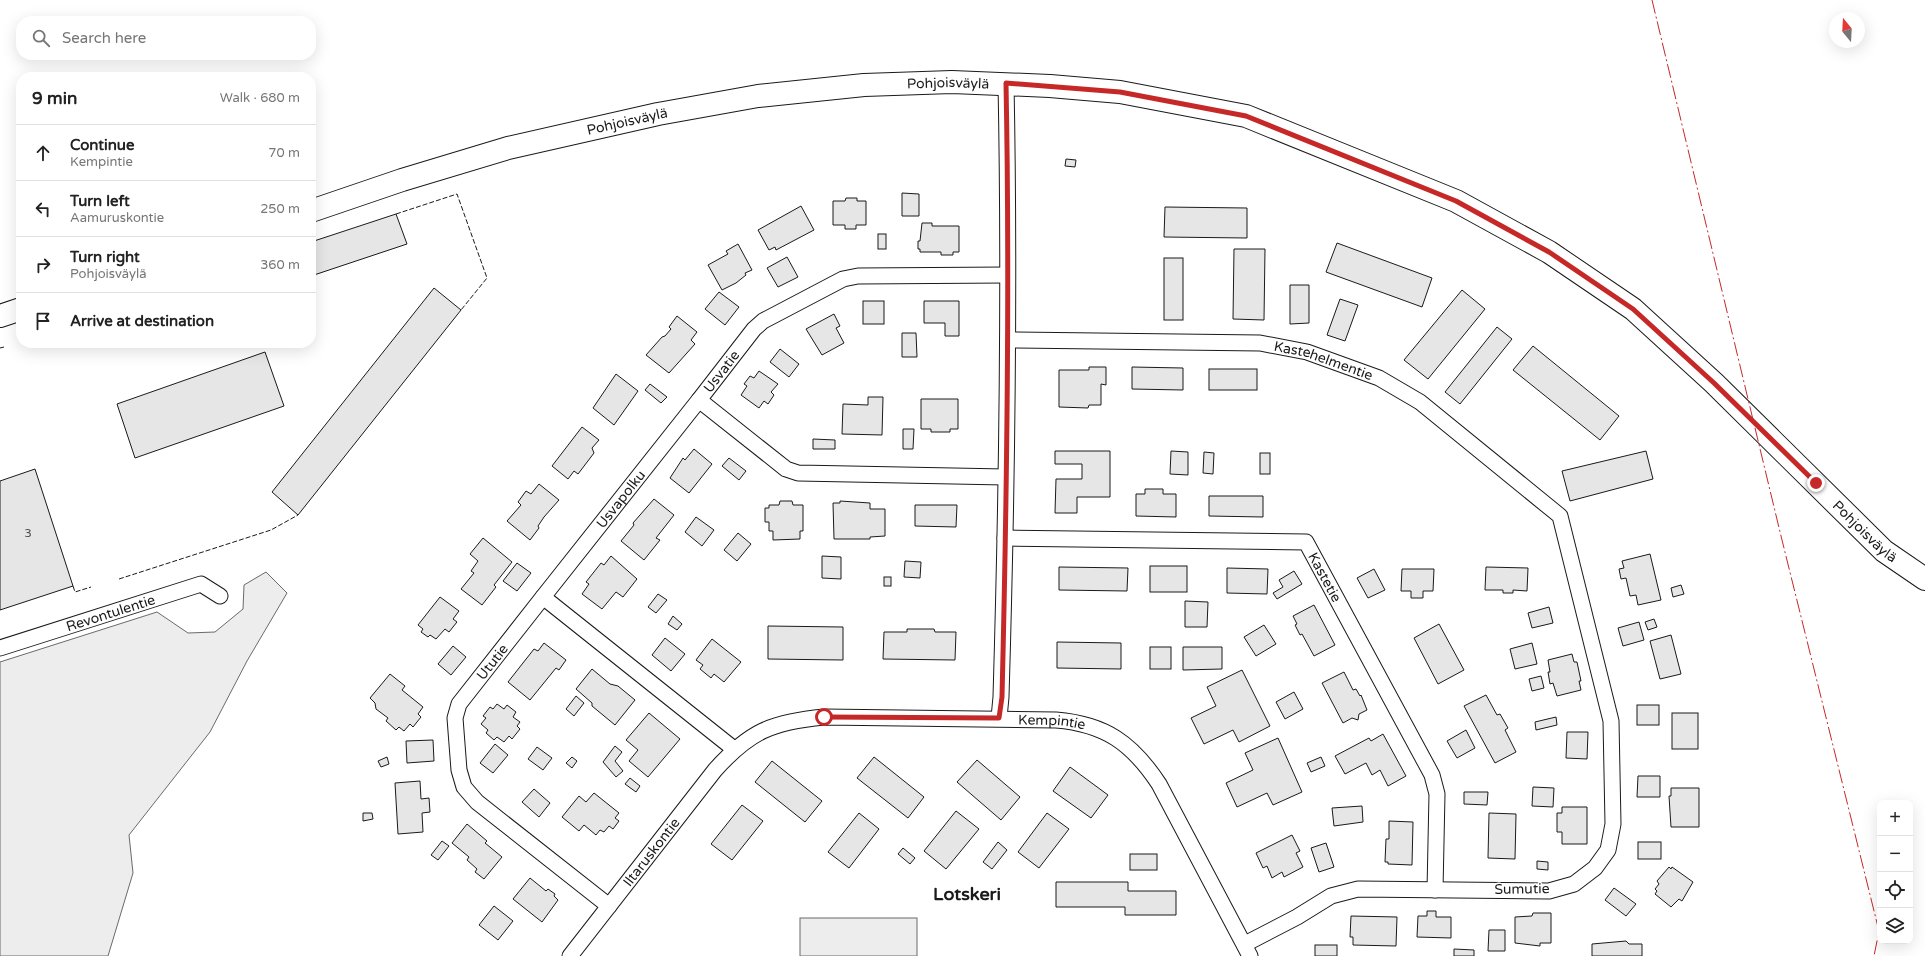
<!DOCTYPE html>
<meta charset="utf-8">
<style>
:root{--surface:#fff;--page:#f6f6f6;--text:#222;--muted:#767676;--line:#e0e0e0}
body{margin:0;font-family:"Varela Round",sans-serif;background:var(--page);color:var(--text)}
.controls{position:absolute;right:12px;bottom:12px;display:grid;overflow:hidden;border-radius:8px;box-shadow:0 4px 16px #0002}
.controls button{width:36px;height:36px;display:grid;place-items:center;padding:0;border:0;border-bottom:1px solid var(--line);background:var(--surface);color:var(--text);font:20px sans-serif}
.compass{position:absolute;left:1829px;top:12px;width:36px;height:36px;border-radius:50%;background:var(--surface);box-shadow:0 4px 16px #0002;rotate:342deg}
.stop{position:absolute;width:12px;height:12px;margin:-9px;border:3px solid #c62828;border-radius:50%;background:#fff}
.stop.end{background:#c62828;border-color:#fff;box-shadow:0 1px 4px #0008}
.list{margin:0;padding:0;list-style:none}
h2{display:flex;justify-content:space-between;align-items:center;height:52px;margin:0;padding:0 16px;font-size:17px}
h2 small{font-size:13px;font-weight:400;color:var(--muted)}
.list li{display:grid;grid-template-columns:26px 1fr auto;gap:12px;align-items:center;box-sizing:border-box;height:56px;padding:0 16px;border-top:1px solid var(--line)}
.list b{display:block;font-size:15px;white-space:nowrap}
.list p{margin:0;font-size:13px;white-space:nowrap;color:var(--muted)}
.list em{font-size:13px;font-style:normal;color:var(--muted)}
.icon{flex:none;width:22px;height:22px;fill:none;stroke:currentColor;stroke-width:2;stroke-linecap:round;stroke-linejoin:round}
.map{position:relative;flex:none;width:1925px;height:956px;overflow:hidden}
.search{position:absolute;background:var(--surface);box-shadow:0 4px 16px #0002;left:16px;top:16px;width:300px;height:44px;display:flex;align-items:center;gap:10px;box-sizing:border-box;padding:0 14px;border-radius:16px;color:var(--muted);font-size:15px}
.panel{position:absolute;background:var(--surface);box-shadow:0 4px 16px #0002;left:16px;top:72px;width:300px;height:276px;border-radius:16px}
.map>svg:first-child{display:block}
</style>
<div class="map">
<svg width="1925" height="956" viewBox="0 0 1925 956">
<rect width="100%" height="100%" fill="#fff"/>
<g fill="#ededed" stroke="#6a6a6a">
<path d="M266 572 287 593 247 661 210 732 129 835 133 873 108 956H0V662L157 612 188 633 215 632 243 609 244 585Z"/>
<rect x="800" y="918" width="117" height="38"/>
</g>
<g fill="#e6e6e6" stroke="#1a1a1a">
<path d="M1066 159 1076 160 1075 167 1065 166Z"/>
<path d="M902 193 919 194V216H902Z"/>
<path d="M846 198H857V201H866V225H856V229H845V225H833V201H845Z"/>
<path d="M801 206 814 230 776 250 775 247 769 250 758 230Z"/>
<path d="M1165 207 1247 208V238L1164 237Z"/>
<path d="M396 214 407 244 311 276V242Z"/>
<path d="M922 223H932V226H959V252H953V255H941V252H920V249H918V241H920Z"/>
<rect x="878" y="234" width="8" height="15"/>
<path d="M1337 243 1432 278 1422 307 1326 272Z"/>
<path d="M738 244 752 270 745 273 746 275 736 283 722 290 708 265 728 254 726 251Z"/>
<path d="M1234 249H1265L1264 320 1233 319Z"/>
<path d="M787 257 798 277 778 287 767 268Z"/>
<rect x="1164" y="258" width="19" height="62"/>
<path d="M1290 285H1309V323L1290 324Z"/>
<path d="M434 288 461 310 298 515 272 492Z"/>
<path d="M1462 290 1485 309 1428 379 1404 360Z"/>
<path d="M719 292 739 307 725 325 705 309Z"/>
<path d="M1340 299 1358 305 1345 341 1327 335Z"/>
<rect x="863" y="301" width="21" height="23"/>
<path d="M924 301H959V336H945V323H924Z"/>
<path d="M834 314 840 326 836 328 844 343 822 355 806 329Z"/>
<path d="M677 316 697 332 691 340 695 344 669 373 646 355 662 337 665 336 671 329 669 327Z"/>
<path d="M1497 327 1512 339 1460 404 1445 392Z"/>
<path d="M902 333H916L917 357H902Z"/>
<path d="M96 343H108L97 346Z"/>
<path d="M1533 346 1619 416 1600 440 1513 370Z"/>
<path d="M780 349 799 364 789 377 770 362Z"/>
<path d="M265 352 284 406 135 458 117 404Z"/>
<path d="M1089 367H1106V385L1101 384V405H1089L1088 408 1059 407V370H1089Z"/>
<path d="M1132 367 1183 368V390L1132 389Z"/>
<rect x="1209" y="369" width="48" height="21"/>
<path d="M759 371 778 384 771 392 774 395 768 404 764 401 759 408 741 395 747 386 744 384 750 376 754 378Z"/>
<path d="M616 374 638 391 614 425 593 408Z"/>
<path d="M650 384 667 397 661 403 645 390Z"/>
<path d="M868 397H883L882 435 842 434 843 404 868 405Z"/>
<path d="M921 399H958V429H950V432H931V429H921Z"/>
<path d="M582 427 599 440 592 448 594 453 578 474 574 471 568 479 552 466Z"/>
<path d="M903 429H914L913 449H903Z"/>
<path d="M813 439 835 440V449H813Z"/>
<path d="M694 449 712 464 689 493 670 478 683 458 685 460Z"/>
<path d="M1055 451H1110V497H1077V513H1055L1056 479H1082V464H1055Z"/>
<path d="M1171 451 1188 452V475L1170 474Z"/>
<path d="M1646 451 1653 479 1570 501 1562 471Z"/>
<path d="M1204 452 1214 453 1213 474 1203 473Z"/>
<rect x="1260" y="453" width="10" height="21"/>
<path d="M729 458 746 471 739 480 722 466Z"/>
<path d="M35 469 73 586 0 610V481Z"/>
<path d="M539 484 559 500 544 517 538 526 539 528 530 540 507 521 521 505 518 502 526 491 531 494Z"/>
<path d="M1145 489H1163V494H1176V517L1136 516V494H1145Z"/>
<path d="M1209 496H1263V517L1209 516Z"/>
<path d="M654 499 674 515 656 538 660 540 644 560 621 541 634 525 633 523Z"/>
<path d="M780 501H792L793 505H803V531H800V539L773 540V531H769V522H765V508H769V505H779Z"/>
<path d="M840 501 870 503V509H885V536L870 537V539H834L833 503H840Z"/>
<path d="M915 505H957L956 527 915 526Z"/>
<path d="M696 517 714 530 702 546 685 532Z"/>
<path d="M738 533 751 544 737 561 724 550Z"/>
<path d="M483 538 512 562 494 585 496 587 482 605 461 589 474 573 471 571 478 561 470 554Z"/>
<path d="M1650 554 1661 600 1638 605 1636 595 1630 596 1626 578 1621 579 1619 569 1624 568 1622 561Z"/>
<path d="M611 556 637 579 623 597 616 592 602 609 582 594 589 584 586 582 601 563 604 565Z"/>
<path d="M822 556 841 557V579L822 578Z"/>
<path d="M905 561 921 562 920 578 904 577Z"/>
<path d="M517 563 531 573 517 591 503 581Z"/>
<rect x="1150" y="566" width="37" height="26"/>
<path d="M1059 567 1128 568 1127 591 1059 590Z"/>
<path d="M1486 567 1528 568 1527 591 1513 590V593H1503V590H1485Z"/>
<path d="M1227 568 1268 569 1267 594 1227 593Z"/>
<path d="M1374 569 1385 590 1368 598 1357 578Z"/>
<path d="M1402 569H1434L1433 591H1423V598H1411V591H1401Z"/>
<path d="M1294 571 1302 584 1277 599 1273 593 1283 587 1279 580Z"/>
<rect x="884" y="577" width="7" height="9"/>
<path d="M1681 585 1684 594 1673 597 1671 588Z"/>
<path d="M658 594 667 600 656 613 648 607Z"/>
<path d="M440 597 459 611 453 619 457 622 449 632 445 629 436 639 430 635 428 637 421 632 423 629 418 625Z"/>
<path d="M1185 601 1208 602 1207 627H1185Z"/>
<path d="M1314 605 1335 645 1314 656 1302 634 1300 635 1295 625 1297 624 1293 616Z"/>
<path d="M1549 607 1553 623 1532 628 1528 613Z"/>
<path d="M673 616 682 624 677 630 668 624Z"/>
<path d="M1654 619 1657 627 1648 630 1645 622Z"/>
<path d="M1639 622 1644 640 1623 646 1618 628Z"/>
<path d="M1439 624 1464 670 1438 684 1414 638Z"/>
<path d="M1264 625 1276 644 1256 656 1244 637Z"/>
<path d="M768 626 843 627V660L768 659Z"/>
<path d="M907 629H934L935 632H956L955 660 883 659 884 632H907Z"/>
<path d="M1671 635 1681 674 1660 679 1650 641Z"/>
<path d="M665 638 685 654 671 671 652 655Z"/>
<path d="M712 639 741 662 724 682 714 674 711 678 700 669 703 665 696 660Z"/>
<path d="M1057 642 1121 643V669L1057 668Z"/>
<path d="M544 643 566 660 559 670 556 668 530 700 508 682 534 649 538 651Z"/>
<path d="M1532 643 1537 664 1515 669 1510 649Z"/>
<path d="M453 646 466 657 451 675 438 664Z"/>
<rect x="1150" y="647" width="21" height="22"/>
<path d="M1183 647H1222V669L1183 670Z"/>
<path d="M1572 654 1574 662H1577L1581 681H1579L1581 690 1557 696 1553 683 1550 684 1548 672H1550L1548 660Z"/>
<path d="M592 669 610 684 618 686 635 700 615 725 592 706V703L576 689Z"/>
<path d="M1242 670 1270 726 1239 742 1233 730 1204 744 1191 718 1216 706 1207 687Z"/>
<path d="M1344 672 1353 690 1356 689 1360 696 1361 695 1367 710 1359 714 1358 720 1352 718 1343 723 1322 683Z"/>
<path d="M390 674 405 686 402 690 423 707 418 714 421 717 413 727 410 724 404 731 399 727 396 730 386 721 388 718 376 709 375 703 370 698Z"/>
<path d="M1541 676 1544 688 1532 691 1529 679Z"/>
<path d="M1294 692 1303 709 1285 719 1276 702Z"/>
<path d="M1486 695 1497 715 1500 714 1508 728 1505 730 1516 752 1495 763 1464 706Z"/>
<path d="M576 696 584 703 574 716 566 709Z"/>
<path d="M497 704 504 709 507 705 516 712 513 717 520 722 517 726 520 729 512 739 509 736 504 742 497 737 494 740 486 733 488 730 481 724 486 718 483 716 490 707 493 709Z"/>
<rect x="1637" y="705" width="22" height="20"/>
<path d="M649 713 680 739 648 777 629 761 638 750 626 740Z"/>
<rect x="1672" y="713" width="26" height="36"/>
<path d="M1556 717 1557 725 1536 730 1535 722Z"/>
<path d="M1466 730 1475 748 1457 758 1447 741Z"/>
<path d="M1567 732H1588L1587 759 1566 758Z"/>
<path d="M1383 734 1406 776 1388 786 1380 770 1372 775 1366 763 1345 774 1335 756 1369 738 1371 741Z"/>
<path d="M1278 738 1302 792 1273 805 1267 793 1237 807 1226 783 1253 770 1245 753Z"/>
<path d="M433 740 434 761 407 763 406 741Z"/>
<path d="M495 744 508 755 493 773 480 763Z"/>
<path d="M615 746 622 752 615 761 623 771 616 777 603 762Z"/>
<path d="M537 747 552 758 543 770 528 759Z"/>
<path d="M387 757 389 764 381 767 378 761Z"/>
<path d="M572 757 577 761 572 768 566 763Z"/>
<path d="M874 757 924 797 908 818 857 778Z"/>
<path d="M1321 757 1325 766 1311 772 1307 763Z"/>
<path d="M977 760 1020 797 1001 820 957 782Z"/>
<path d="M772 761 822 801 805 822 755 782Z"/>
<path d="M1070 767 1108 795 1091 818 1053 791Z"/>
<path d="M1638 776H1660V797H1637Z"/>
<path d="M630 778 640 786 636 792 625 784Z"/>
<path d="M420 781 421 799 429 798 430 812 422 813 423 832 398 834 395 783Z"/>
<path d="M1533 787 1554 788 1553 807 1532 806Z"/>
<path d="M1671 788H1699V827H1671L1669 796H1671Z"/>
<path d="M534 789 550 803 539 817 522 802Z"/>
<path d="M1464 792H1488L1487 805 1464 804Z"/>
<path d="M594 793 619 813 615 818 619 821 613 829 609 826 604 832 600 830 596 835 584 825 579 831 562 817 579 796 586 802Z"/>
<path d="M742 805 763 821 732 860 711 844Z"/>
<path d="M1362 806 1363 822 1334 826 1332 808Z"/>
<path d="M1562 807H1587V844H1562V832H1557V813H1562Z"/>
<path d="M956 811 979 829 946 869 924 851Z"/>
<path d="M363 813H372L373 819 363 821Z"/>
<path d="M859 813 879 829 849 868 828 852Z"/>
<path d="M1047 813 1069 829 1039 868 1018 852Z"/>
<path d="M1489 813 1516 814 1515 859 1488 858Z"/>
<path d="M1389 821 1413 822 1412 865 1388 864V862H1385L1386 839H1389Z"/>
<path d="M467 824 487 841 485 843 502 857 484 879 475 872 477 869 467 860 469 857 452 843Z"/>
<path d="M1292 835 1300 851 1296 853 1303 867 1284 877 1282 872 1272 878 1267 866 1263 868 1256 853Z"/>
<path d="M442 841 449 846 438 860 431 855Z"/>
<path d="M998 842 1007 850 992 869 983 862Z"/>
<rect x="1638" y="842" width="23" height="17"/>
<path d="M1326 843 1334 867 1319 872 1311 848Z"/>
<path d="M903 848 915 858 910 864 898 854Z"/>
<rect x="1130" y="854" width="27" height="16"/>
<path d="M1537 861 1548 862V870L1537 869Z"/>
<path d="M1669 867 1671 869 1672 867 1693 882 1682 901 1679 899 1671 907 1655 894 1657 891 1655 889 1659 884 1657 881Z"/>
<path d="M530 878 546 891 548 889 555 894 554 896 558 900 542 922 513 899Z"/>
<path d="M1056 882H1128V891H1176V915H1125V907H1056Z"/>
<path d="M1614 888 1636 904 1626 916 1605 900Z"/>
<path d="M494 906 513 921 498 940 479 925Z"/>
<path d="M1427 911H1436V917H1451V938L1417 937 1418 916H1427Z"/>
<path d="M1533 913H1551V943H1540V946L1515 943V917L1532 916Z"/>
<path d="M1351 916 1397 917 1396 946 1353 945V937H1350Z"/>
<path d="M1489 930H1505V951H1488Z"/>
<path d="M1626 941 1629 944H1642V956H1592V944Z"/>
<rect x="1315" y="945" width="22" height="11"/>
<path d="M1454 949 1474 950V956H1454Z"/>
</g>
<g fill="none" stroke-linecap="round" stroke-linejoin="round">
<g stroke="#1a1a1a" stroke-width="17">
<g id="minor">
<path id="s1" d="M1008 340 1260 343 1307 352 1379 378 1420 402 1560 516 1611 721 1613 824 1608 850 1595 868 1574 884 1549 891 1358 889 1331 896 1297 917 1245 944"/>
<path id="s2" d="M1005 477 798 473 786 469 699 400 754 329 763 321 843 279 858 276 1007 275"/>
<path id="s3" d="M1005 538 1306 542 1432 775 1437 794 1435 890"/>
<path id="s4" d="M543 597 699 400"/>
<path id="s5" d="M0 648 201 584 220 596"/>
<path d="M999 718 1001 697C1007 493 1010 288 1006 83"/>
<path id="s6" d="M609 906 477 802 464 787 459 770 455 718 459 704 543 597 734 749"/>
<path id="s7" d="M570 956 715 770C750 731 772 722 824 717L1056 720C1105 724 1132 743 1159 784L1250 956"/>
</g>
</g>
<g stroke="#1a1a1a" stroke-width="24">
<g id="secondary">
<path id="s8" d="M311 211 402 180 508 148 658 114 758 96 864 85 952 82 1050 86 1120 92 1246 116 1456 201 1549 252 1633 309 1714 383 1884 551 1925 579"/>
<path d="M0 316 21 309"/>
</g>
</g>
<use href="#minor" stroke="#fff" stroke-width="15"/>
<use href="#secondary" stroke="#fff" stroke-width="22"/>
<g stroke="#1a1a1a" stroke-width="1" stroke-dasharray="5 2" stroke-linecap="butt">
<path d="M396 214 457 194 487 278 461 310"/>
<path d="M0 348 4 347"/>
<path d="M119 579 271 530 298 515"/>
<path d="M73 586 75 592 91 587"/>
</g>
<path stroke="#c62828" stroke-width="1" stroke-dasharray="14 3 2 3" stroke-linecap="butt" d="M1652 0 1781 536 1879 931 1874 956"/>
</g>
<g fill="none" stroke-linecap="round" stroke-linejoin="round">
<path stroke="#c62828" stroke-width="5" d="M824 717 999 718 1002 697C1007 493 1010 288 1006 83L1120 92 1246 116 1456 201 1549 252 1633 309 1714 383 1816 483"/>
</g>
<g text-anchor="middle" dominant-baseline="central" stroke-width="3" stroke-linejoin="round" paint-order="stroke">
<g font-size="12" fill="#4d4d4d">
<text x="28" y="533">3</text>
</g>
<g font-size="14" fill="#1a1a1a" stroke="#fff">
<text stroke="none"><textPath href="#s8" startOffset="653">Pohjoisväylä</textPath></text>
<text stroke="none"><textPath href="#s8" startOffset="329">Pohjoisväylä</textPath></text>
<text stroke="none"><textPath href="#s1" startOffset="318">Kastehelmentie</textPath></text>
<text stroke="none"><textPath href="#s2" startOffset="367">Usvatie</textPath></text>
<text stroke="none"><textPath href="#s4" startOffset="125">Usvapolku</textPath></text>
<text stroke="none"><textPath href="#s8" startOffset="1709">Pohjoisväylä</textPath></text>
<text stroke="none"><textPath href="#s3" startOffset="341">Kastetie</textPath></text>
<text stroke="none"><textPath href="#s5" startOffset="116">Revontulentie</textPath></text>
<text stroke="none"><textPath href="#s6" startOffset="326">Ututie</textPath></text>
<text stroke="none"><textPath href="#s7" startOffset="589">Kempintie</textPath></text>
<text stroke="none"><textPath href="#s7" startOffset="132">Iltaruskontie</textPath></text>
<text transform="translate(1522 889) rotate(-1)">Sumutie</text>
</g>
<g font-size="18" font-weight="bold" fill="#1a1a1a" stroke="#fff">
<text x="967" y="894">Lotskeri</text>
</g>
</g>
</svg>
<div class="controls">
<button>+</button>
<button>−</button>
<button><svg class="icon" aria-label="locate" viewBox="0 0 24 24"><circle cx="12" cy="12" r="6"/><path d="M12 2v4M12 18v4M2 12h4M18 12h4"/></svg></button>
<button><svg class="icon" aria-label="layers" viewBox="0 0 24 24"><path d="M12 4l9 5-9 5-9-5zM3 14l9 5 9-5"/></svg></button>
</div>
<svg class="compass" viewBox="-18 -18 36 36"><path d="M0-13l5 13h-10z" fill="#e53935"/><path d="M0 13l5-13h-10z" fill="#767676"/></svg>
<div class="stop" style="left:824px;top:717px"></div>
<div class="stop end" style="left:1816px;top:483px"></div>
<div class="search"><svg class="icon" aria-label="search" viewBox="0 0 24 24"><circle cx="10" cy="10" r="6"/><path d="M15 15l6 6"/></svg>Search here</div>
<section class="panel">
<h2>9 min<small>Walk · 680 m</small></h2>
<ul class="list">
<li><svg class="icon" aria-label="ahead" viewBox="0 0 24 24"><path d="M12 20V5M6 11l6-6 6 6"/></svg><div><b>Continue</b><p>Kempintie</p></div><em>70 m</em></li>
<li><svg class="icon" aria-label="left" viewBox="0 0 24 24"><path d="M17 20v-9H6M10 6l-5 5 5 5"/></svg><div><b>Turn left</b><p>Aamuruskontie</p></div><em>250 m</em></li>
<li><svg class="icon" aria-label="right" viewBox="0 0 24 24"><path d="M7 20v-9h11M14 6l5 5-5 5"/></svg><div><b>Turn right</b><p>Pohjoisväylä</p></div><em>360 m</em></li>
<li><svg class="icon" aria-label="arrive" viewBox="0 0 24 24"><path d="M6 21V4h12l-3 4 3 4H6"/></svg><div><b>Arrive at destination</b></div></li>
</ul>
</section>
</div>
